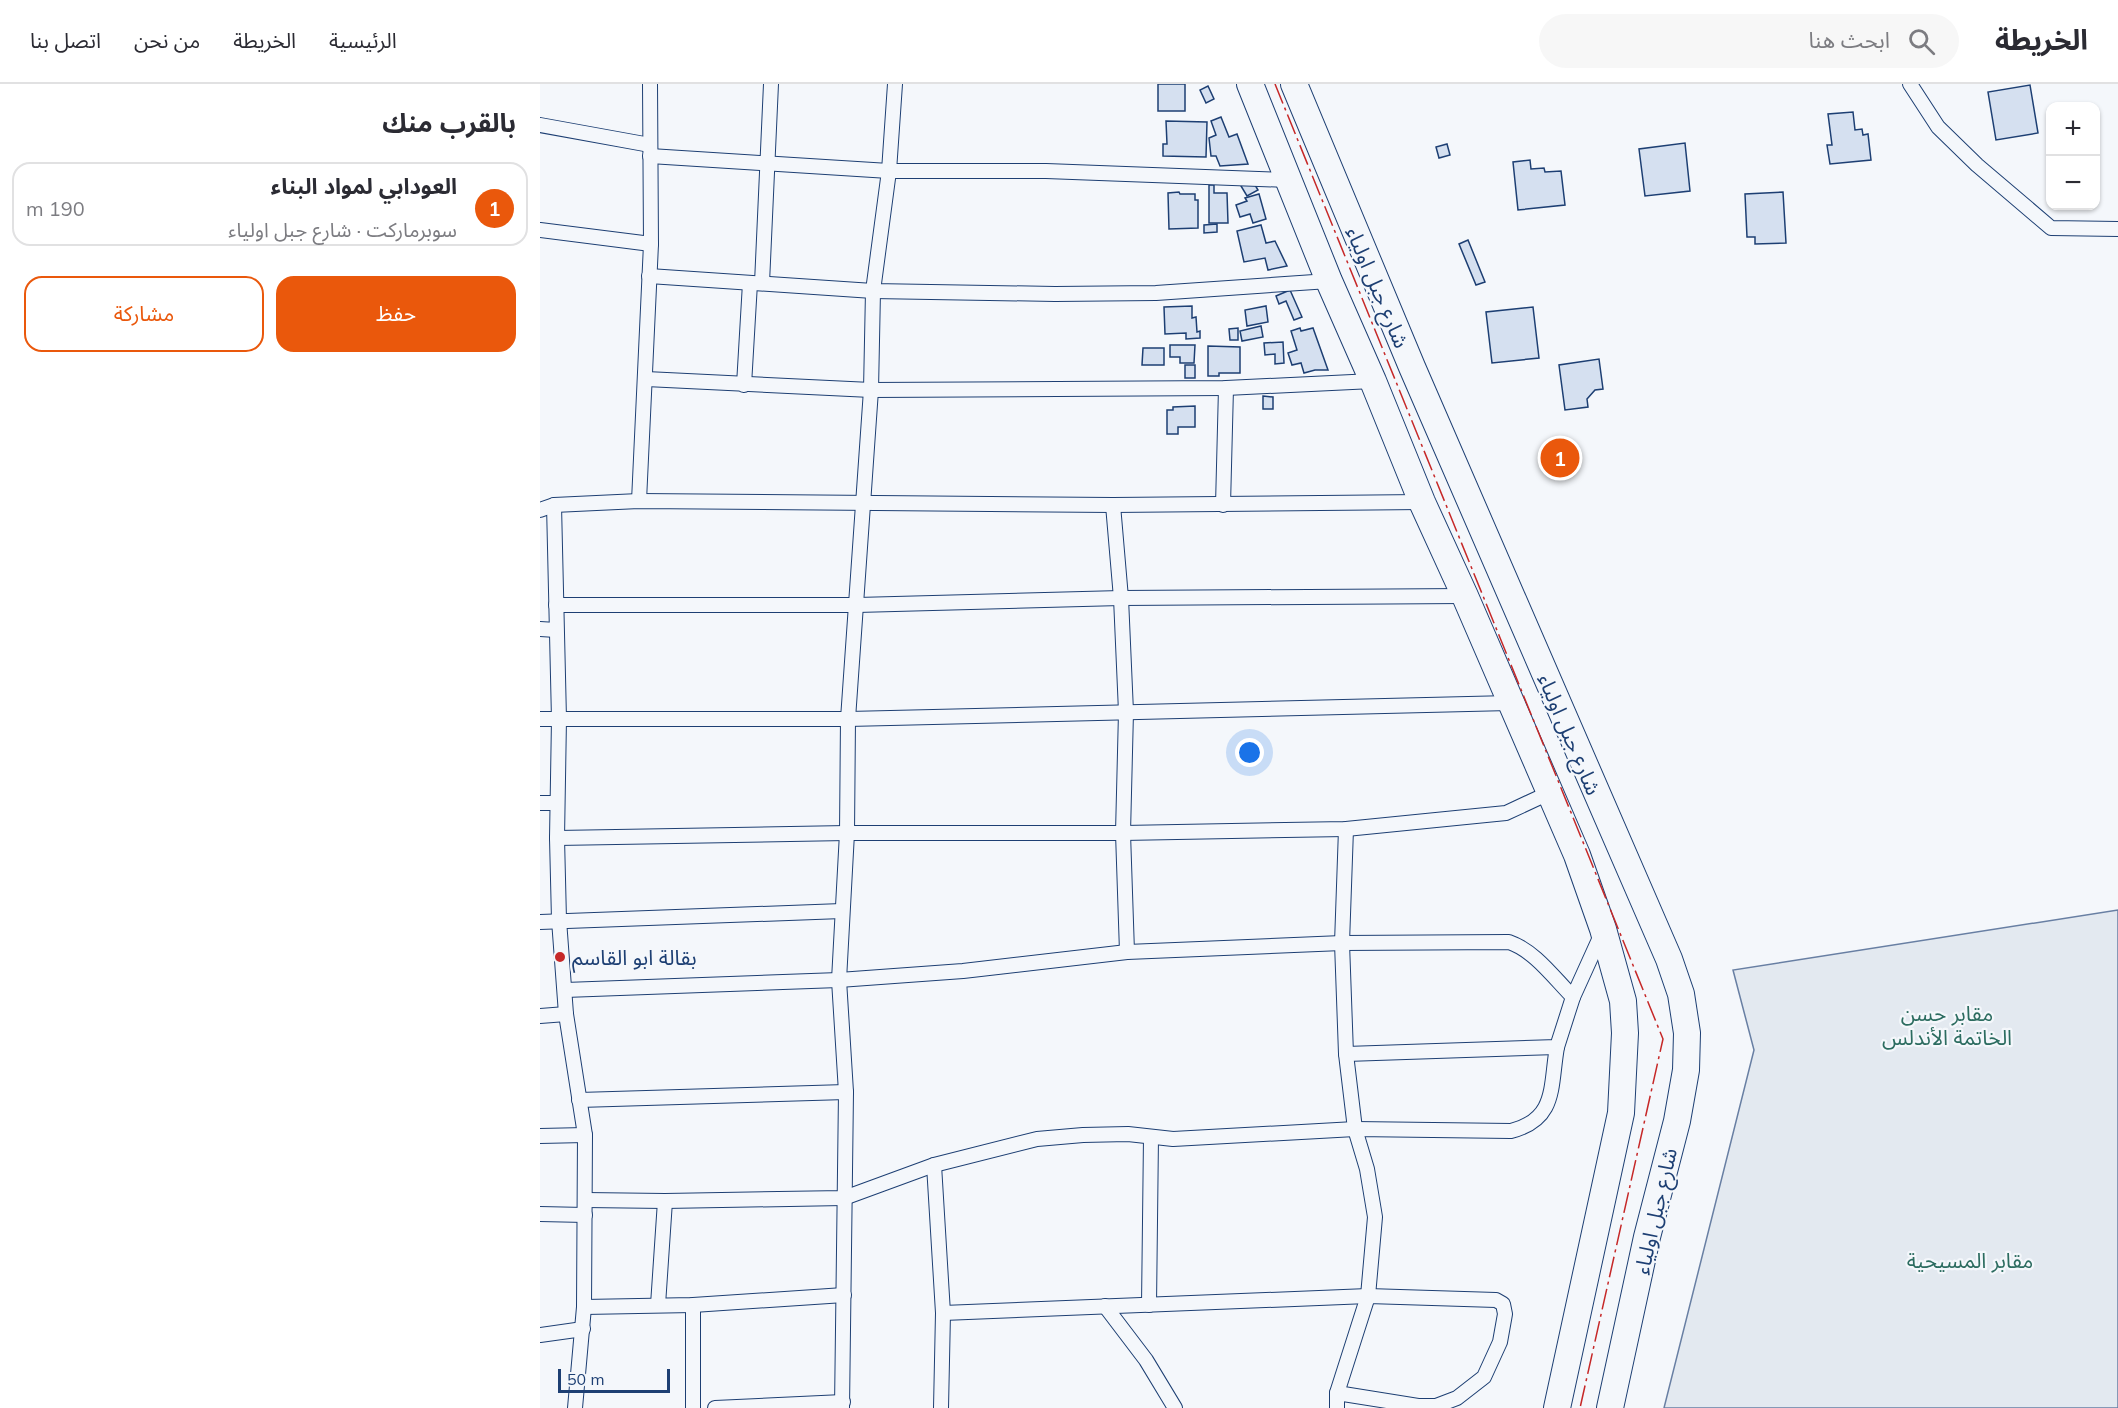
<!DOCTYPE html>
<html lang="ar">
<meta charset="utf-8">
<style>
:root{--surface:#fff;--page:#f7f7f7;--text:#2b2b33;--muted:#7c7c81;--line:#e1e1e2;--accent:#ea580c}
body{margin:0;font-family:Mulish,"Noto Sans Arabic",sans-serif;background:var(--page);color:var(--text);direction:rtl}
.controls{position:absolute;right:18px;top:18px;display:grid;overflow:hidden;border-radius:12px;box-shadow:0 2px 4px #0004}
.controls button{width:54px;height:54px;display:grid;place-items:center;padding:0;border:0;border-bottom:2px solid var(--line);background:var(--surface);color:var(--text);font:30px sans-serif}
.scale{position:absolute;left:18px;bottom:15px;width:112px;box-sizing:border-box;padding-left:6px;border:3px solid #1d3f73;border-top:0;font-size:16px;line-height:21px;white-space:nowrap;color:#1d3f73;-webkit-text-stroke:4px #f4f7fb;paint-order:stroke}
.you{position:absolute;left:710px;top:669px;width:21px;height:21px;margin:-15px;border:4px solid #fff;border-radius:50%;background:#1a73e8;box-shadow:0 0 0 9px #1a73e833}
.badge{display:grid;place-items:center;width:39px;height:39px;border-radius:50%;background:var(--accent);color:#fff;font-size:20px;font-weight:700}
.pin{position:absolute;translate:-50% -50%;border:3px solid #fff;box-shadow:0 2px 6px #0006}
.list{margin:0;padding:0;list-style:none}
h2{display:flex;justify-content:space-between;align-items:center;height:78px;margin:0;padding:0 24px;font-size:26px}
h2 small{font-size:20px;font-weight:400;color:var(--muted)}
.list li{display:grid;grid-template-columns:39px 1fr auto;gap:18px;align-items:center;box-sizing:border-box;height:84px;margin:0 12px 12px;padding:0 12px;border:2px solid var(--line);border-radius:18px}
.list b{display:block;font-size:22px;white-space:nowrap}
.list p{margin:0;font-size:20px;white-space:nowrap;color:var(--muted)}
.list em{font-size:20px;font-style:normal;color:var(--muted)}
.actions{display:flex;gap:12px;padding:18px 24px}
.actions a{flex:1;padding:14px 0;border:2px solid var(--accent);border-radius:18px;text-align:center;font-size:21px;color:var(--accent)}
.actions .main{background:var(--accent);color:#fff}
.icon{flex:none;width:33px;height:33px;fill:none;stroke:currentColor;stroke-width:2;stroke-linecap:round;stroke-linejoin:round}
.map{position:relative;flex:none;width:1578px;height:1324px;overflow:hidden;direction:ltr}
header{display:flex;align-items:center;gap:36px;box-sizing:border-box;height:84px;padding:0 30px;background:var(--surface);border-bottom:2px solid var(--line)}
header strong{font-size:28px}
nav{display:flex;gap:33px;margin-inline-start:auto;font-size:21px}
.search{width:420px;height:54px;background:var(--page);display:flex;align-items:center;gap:15px;box-sizing:border-box;padding:0 21px;border-radius:33px;color:var(--muted);font-size:22px}
main{display:flex}
aside{flex:1;background:var(--surface)}
.map>svg:first-child{display:block}
</style>
<header>
<strong>الخريطة</strong>
<div class="search"><svg class="icon" aria-label="search" viewBox="0 0 24 24"><circle cx="10" cy="10" r="6"/><path d="M15 15l6 6"/></svg>ابحث هنا</div>
<nav><a>الرئيسية</a><a>الخريطة</a><a>من نحن</a><a>اتصل بنا</a></nav>
</header>
<main>
<div class="map">
<svg width="1578" height="1324" viewBox="0 0 1578 1324">
<rect width="100%" height="100%" fill="#f4f7fb"/>
<path fill="#e3e9f0" stroke="#687fa3" stroke-width="1.5" d="M1578 826V1324H1124L1214 966 1193 886Z"/>
<g fill="#d5e0f0" stroke="#1d3f73" stroke-width="1.5">
<rect x="618" y="0" width="27" height="27"/>
<path d="M1490 1 1498 49 1456 56 1448 8Z"/>
<path d="M668 2 674 15 666 19 660 6Z"/>
<path d="M1313 28 1315 46 1322 45 1323 51 1328 50 1331 76 1290 80 1287 61H1292L1288 30Z"/>
<path d="M681 33 689 53 697 50 708 80 680 82 676 72H671L669 54 676 51 671 37Z"/>
<path d="M626 37 667 38 666 73 623 72V60H627Z"/>
<path d="M1145 59 1150 107 1105 112 1099 65Z"/>
<path d="M907 60 910 71 899 74 896 63Z"/>
<path d="M990 76 991 85 1004 84 1005 88 1021 87 1025 121 978 126 973 78Z"/>
<path d="M712 96 718 106 707 112 701 102Z"/>
<path d="M669 101H674V109H687L688 139H669Z"/>
<path d="M639 108 640 110H655V116H658V144L629 145 628 109Z"/>
<path d="M1243 108 1246 159 1215 160V153H1207L1205 110Z"/>
<path d="M719 110 726 135 713 139 710 130 700 133 696 121 707 117 705 114Z"/>
<path d="M677 140V148L664 149V141Z"/>
<path d="M721 141 726 159 735 157 747 182 728 186 725 174 704 178 697 147Z"/>
<path d="M928 156 945 198 936 201 919 160Z"/>
<path d="M750 206 762 233 754 236 746 217 739 220 736 212Z"/>
<path d="M652 222V234L656 233 657 248 660 247V254L646 255V249L625 250 624 223Z"/>
<path d="M726 222 728 238 707 242 705 226Z"/>
<path d="M993 223 999 274 952 279 946 228Z"/>
<path d="M721 242 723 253 702 257 700 247Z"/>
<path d="M698 244V256H690L689 245Z"/>
<path d="M760 244 761 247 773 244 788 286H775L764 289 761 279 752 281 748 269 757 266 751 247Z"/>
<path d="M743 258 744 279 735 280V270L725 271 724 259Z"/>
<path d="M630 261H655L654 279H640V273H630Z"/>
<path d="M668 262 700 263V289H679V292H668Z"/>
<path d="M603 264H624V281H602Z"/>
<path d="M1059 275 1063 305 1055 306 1047 315 1048 323 1025 326 1019 281Z"/>
<rect x="645" y="281" width="10" height="13"/>
<path d="M723 312 733 313V325H723Z"/>
<path d="M655 322V343H638V350H627V326H633V323Z"/>
</g>
<g fill="none" stroke-linecap="round" stroke-linejoin="round">
<g stroke="#1d3f73" stroke-width="16">
<g id="street">
<path d="M1370 0 1398 43 1437 81 1511 144 1578 145"/>
<path d="M0 41 110 61"/>
<path d="M110 72 349 87H506L748 96"/>
<path d="M0 146 111 160"/>
<path d="M109 192 333 207 515 210 616 209 789 197"/>
<path d="M222 199 231 0"/>
<path d="M106 295 331 306 686 304 833 297"/>
<path d="M204 301 210 199"/>
<path d="M99 417 111 160 110 0"/>
<path d="M14 421 19 635 17 754 19 836 26 930 45 1051 44 1223 35 1324"/>
<path d="M573 421 581 514 586 628 583 749 587 868"/>
<path d="M683 421 686 304"/>
<path d="M0 426 14 421 99 417 573 421 882 418"/>
<path d="M16 521H317L581 514 925 512"/>
<path d="M0 545 16 546"/>
<path d="M0 635H308L970 619"/>
<path d="M0 719H17"/>
<path d="M17 754 307 749H583L806 745 966 729 1009 709"/>
<path d="M0 838 302 827"/>
<path d="M25 906 299 896 423 887 587 868 802 859 969 858C995 867 1014 894 1033 913"/>
<path d="M0 932 26 930"/>
<path d="M806 970 1017 963 1033 913 1062 849"/>
<path d="M39 1016 306 1008"/>
<path d="M0 1052 45 1051"/>
<path d="M394 1081 403 1229 401 1324"/>
<path d="M45 1116 125 1117 304 1114 394 1081 497 1055 543 1051 588 1050 633 1055 815 1045 971 1047C1017 1035 1010 1003 1017 963"/>
<path d="M0 1130 45 1131"/>
<path d="M118 1221 125 1117"/>
<path d="M153 1221V1324"/>
<path d="M609 1221 611 1053"/>
<path d="M565 1222 606 1276 635 1324"/>
<path d="M44 1223 153 1221 304 1211"/>
<path d="M403 1229 828 1212 956 1216 963 1220 965 1230 960 1258 944 1293 917 1314 896 1322H878L797 1309"/>
<path d="M0 1251 43 1245"/>
<path d="M175 1324 303 1318"/>
<path d="M302 1324 306 1008 299 896 307 749 308 635 331 306 333 207 349 87 355 0"/>
<path d="M797 1324V1309L828 1212 835 1133 827 1085 815 1045 806 970 802 859 806 745"/>
</g>
</g>
<g stroke="#1d3f73" stroke-width="28">
<g id="highway">
<path d="M710 0 789 197 833 297 882 418 925 512 1037 771 1063 845 1083 917 1085 949 1081 1029 1017 1324"/>
<path d="M754 0 872 283 1129 875 1141 910 1147 949 1146 986 1137 1037 1107 1153 1070 1324"/>
</g>
</g>
<use href="#street" stroke="#f4f7fb" stroke-width="14"/>
<use href="#highway" stroke="#f4f7fb" stroke-width="26"/>
<path stroke="#c62828" stroke-width="1.5" stroke-dasharray="21 4.5 3 4.5" stroke-linecap="butt" d="M735 0 1123 955 1040 1324"/>
</g>
<circle fill="#c62828" stroke="#f4f7fb" stroke-width="2" cx="20" cy="873" r="6"/>
<g text-anchor="middle" dominant-baseline="central" stroke-width="4.5" stroke-linejoin="round" paint-order="stroke">
<g font-size="21" fill="#1d3f73" stroke="#f4f7fb">
<text transform="translate(838 203) rotate(67)">شارع جبل اولياء</text>
<text transform="translate(1030 650) rotate(67)">شارع جبل اولياء</text>
<text transform="translate(1115 1127) rotate(-77)">شارع جبل اولياء</text>
</g>
<g font-size="21" fill="#1d3f73" stroke="#f4f7fb" text-anchor="start">
<text x="32" y="873">بقالة ابو القاسم</text>
</g>
<g font-size="21" fill="#2c6c60" stroke="#f4f7fb">
<text x="1407" y="929">مقابر حسن<tspan x="1407" dy="24">الخاتمة الأندلس</tspan></text>
<text x="1430" y="1176">مقابر المسيحية</text>
</g>
</g>
</svg>
<div class="controls">
<button>+</button>
<button>−</button>
</div>
<div class="scale">50 m</div>
<div class="you"></div>
<div class="pin badge" style="left:1020px;top:374px">1</div>
</div>
<aside>
<h2>بالقرب منك<small></small></h2>
<ul class="list">
<li><span class="badge">1</span><div><b>العودابي لمواد البناء</b><p>سوبرماركت · شارع جبل اولياء</p></div><em>190 m</em></li>
</ul>
<div class="actions"><a class="main">حفظ</a><a>مشاركة</a></div>
</aside>
</main>
